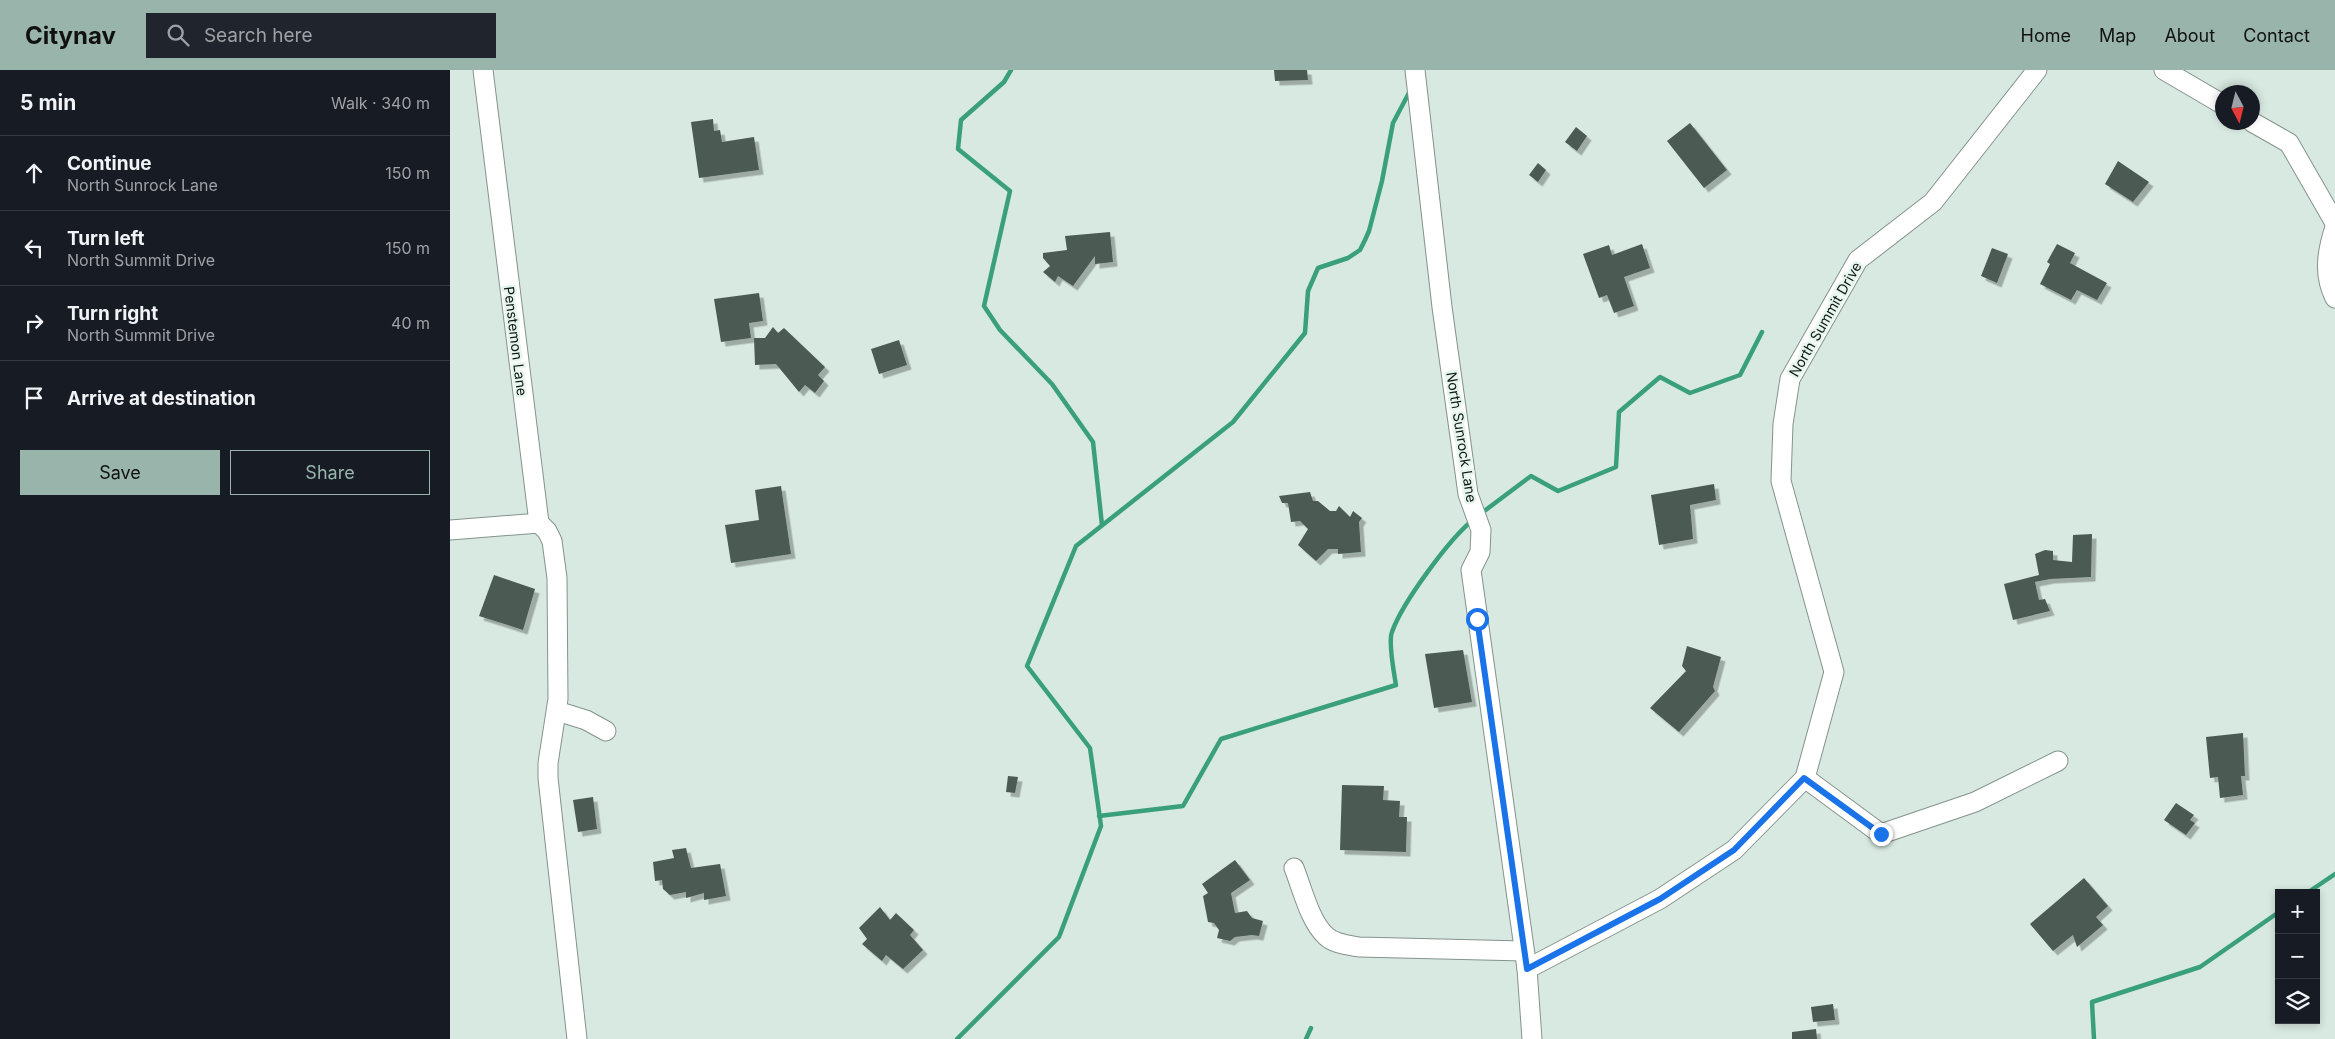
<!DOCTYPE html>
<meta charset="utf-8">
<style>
:root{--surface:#171b24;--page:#20242c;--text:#f1f3f6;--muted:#9ea1a6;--line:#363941;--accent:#98b4ab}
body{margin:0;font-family:Inter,sans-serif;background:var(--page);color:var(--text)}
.controls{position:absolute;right:15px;bottom:15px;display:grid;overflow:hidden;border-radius:0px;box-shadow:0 2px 8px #0003}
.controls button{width:45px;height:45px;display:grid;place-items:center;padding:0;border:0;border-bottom:1px solid var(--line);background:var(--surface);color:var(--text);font:25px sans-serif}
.compass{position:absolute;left:1765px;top:15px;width:45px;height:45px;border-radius:50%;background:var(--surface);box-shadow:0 2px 8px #0003;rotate:173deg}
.stop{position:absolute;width:15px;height:15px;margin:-11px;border:4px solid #1a73e8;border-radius:50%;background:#fff}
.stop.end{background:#1a73e8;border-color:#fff;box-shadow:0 1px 5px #0008}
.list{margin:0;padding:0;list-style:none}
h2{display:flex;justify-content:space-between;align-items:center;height:65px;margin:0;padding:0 20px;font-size:21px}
h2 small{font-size:16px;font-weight:400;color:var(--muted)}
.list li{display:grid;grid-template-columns:32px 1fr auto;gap:15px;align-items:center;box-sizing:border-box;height:75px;padding:0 20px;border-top:1px solid var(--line)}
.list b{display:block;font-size:19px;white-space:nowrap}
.list p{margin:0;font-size:16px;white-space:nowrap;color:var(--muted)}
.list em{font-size:16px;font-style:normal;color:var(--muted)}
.actions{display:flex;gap:10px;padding:15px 20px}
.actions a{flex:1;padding:11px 0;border:1px solid var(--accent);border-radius:0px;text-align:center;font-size:18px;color:var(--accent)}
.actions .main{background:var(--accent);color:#111}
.icon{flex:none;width:28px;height:28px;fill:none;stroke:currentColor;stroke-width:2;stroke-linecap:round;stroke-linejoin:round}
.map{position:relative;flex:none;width:1885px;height:969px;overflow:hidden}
header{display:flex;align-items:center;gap:30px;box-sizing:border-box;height:70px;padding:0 25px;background:var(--accent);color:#111}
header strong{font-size:24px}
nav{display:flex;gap:28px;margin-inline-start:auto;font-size:18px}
.search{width:350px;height:45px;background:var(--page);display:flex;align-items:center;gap:12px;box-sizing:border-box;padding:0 18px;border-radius:0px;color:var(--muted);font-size:19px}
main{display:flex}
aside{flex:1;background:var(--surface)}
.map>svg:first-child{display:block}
</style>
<header>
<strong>Citynav</strong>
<div class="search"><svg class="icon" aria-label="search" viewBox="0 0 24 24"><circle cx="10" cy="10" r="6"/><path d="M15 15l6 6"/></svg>Search here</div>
<nav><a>Home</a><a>Map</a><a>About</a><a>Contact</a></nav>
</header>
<main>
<aside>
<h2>5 min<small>Walk · 340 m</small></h2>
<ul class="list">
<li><svg class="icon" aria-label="ahead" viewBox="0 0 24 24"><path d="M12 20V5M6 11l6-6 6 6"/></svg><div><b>Continue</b><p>North Sunrock Lane</p></div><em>150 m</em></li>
<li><svg class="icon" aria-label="left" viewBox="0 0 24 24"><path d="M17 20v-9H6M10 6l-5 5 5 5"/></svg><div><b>Turn left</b><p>North Summit Drive</p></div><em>150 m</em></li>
<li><svg class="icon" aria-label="right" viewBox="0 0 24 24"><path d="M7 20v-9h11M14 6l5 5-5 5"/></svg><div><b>Turn right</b><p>North Summit Drive</p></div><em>40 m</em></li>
<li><svg class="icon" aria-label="arrive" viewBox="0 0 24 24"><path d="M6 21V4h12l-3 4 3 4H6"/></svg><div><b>Arrive at destination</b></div></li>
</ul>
<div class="actions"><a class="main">Save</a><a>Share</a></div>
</aside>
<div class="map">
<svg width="1885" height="969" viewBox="0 0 1885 969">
<defs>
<filter id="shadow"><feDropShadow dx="4.5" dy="4.5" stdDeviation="0" flood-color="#0004"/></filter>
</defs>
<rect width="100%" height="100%" fill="#d8e9e1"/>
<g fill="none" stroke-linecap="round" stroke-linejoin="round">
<g stroke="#3aa07c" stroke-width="4.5">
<path d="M561 0 554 12 511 50 508 79 560 121 534 236 550 260 602 314 643 372 652 455"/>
<path d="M1029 445 1081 406 1108 421 1166 397 1169 342 1210 307 1240 323 1290 305 1312 262"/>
<path d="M649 746 733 736 771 669 946 615C944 603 938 572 942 562 952 533 1000 468 1023 450"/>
<path d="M1857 823 1885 804"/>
<path d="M507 969 609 867 651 756 640 678 577 596 626 476 783 352 855 263 858 221 868 198 898 188 910 180 915 170 919 161 932 111 943 53 961 19"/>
<path d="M856 969 861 958"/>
<path d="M1644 969 1642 932 1750 897 1829 842"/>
</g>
</g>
<g fill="#4c5a53" filter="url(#shadow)">
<path d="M824 0H857L858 10 825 11Z"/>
<path d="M263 49 264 61 270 60 272 72 304 67 309 100 249 108 241 52Z"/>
<path d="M1240 53 1277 100 1254 118 1217 71Z"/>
<path d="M1126 57 1137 66 1127 81 1115 72Z"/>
<path d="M1668 91 1699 112 1683 132 1655 114Z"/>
<path d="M1088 93 1096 100 1088 112 1079 105Z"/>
<path d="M660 162 663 192 645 194V186L623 216 608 206 605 212 593 202 600 196 593 188V183L617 180 615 166Z"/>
<path d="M1192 174 1200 198 1174 207 1184 236 1164 243 1157 225 1149 228 1133 184 1159 175 1162 185Z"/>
<path d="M1607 174 1625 183 1620 193 1657 213 1647 230 1627 220 1621 230 1590 214 1600 194 1597 192Z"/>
<path d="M1542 178 1558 184 1547 213 1531 206Z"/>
<path d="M309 223 313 251 299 253 301 268 271 272 264 229Z"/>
<path d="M323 257 328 263 334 258 375 297 368 305 374 311 365 323 355 315 349 322 326 294 305 295 304 268H315Z"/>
<path d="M449 270 457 295 429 304 421 279Z"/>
<path d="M1264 414 1266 430 1240 435 1243 469 1209 475 1201 425Z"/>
<path d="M331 416 341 484 281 493 275 455 309 450 305 420Z"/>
<path d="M860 422 863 431H868L880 441H886L889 436 900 447 903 441 912 448 909 452 911 482 888 484V479H878L866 491 848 475 858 459 850 451 841 452 838 433H832L829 426Z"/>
<path d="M1642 464 1641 507 1600 509 1585 512 1589 530 1595 529 1600 541 1563 550 1554 514 1589 505 1585 484 1595 480 1603 481V490L1622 492 1623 465Z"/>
<path d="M44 505 85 519 73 560 29 546Z"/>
<path d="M1237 576 1271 587 1263 617 1265 621 1229 662 1200 638 1236 601 1232 596Z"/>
<path d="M1013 580 1022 632 984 638 975 584Z"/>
<path d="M1793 663 1795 706H1791L1793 725 1770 728 1768 707 1760 708 1756 667Z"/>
<path d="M558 706 568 707 565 723 556 722Z"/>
<path d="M892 715 934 716 933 730 950 731 949 747H957L956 782 890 780Z"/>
<path d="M143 727 147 759 128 762 123 730Z"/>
<path d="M1726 733 1744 745 1740 750 1745 753 1736 765 1714 750Z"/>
<path d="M236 778 241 798 270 794 276 826 254 830V823L236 828V822L220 825 213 819 212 810 205 811 203 792 224 788 222 780Z"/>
<path d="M785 790 800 810 781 823 785 843 797 841 802 848 813 851 809 866 802 865 785 867 780 871 767 868 769 860 764 853 758 852 753 826 758 823 752 814Z"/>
<path d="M1634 808 1658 836 1646 847 1653 855 1627 877 1623 865 1603 881 1580 854Z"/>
<path d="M430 837 440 850 446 843 464 860 460 865 473 880 453 899 436 885 432 891 412 874 417 869 409 858Z"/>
<path d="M1383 934 1385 950 1363 952 1361 937Z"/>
<path d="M1366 959 1367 969H1342V962Z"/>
</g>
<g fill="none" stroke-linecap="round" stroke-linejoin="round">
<g stroke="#84938c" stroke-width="21">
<g id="minor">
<path d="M965 0 992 237 1018 424 1031 460 1030 482 1021 500 1077 899 1082 969"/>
<path d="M1714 0 1772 34"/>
<path d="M1802 52 1839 73 1885 153"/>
<path d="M1885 157C1877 182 1873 204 1885 228"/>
<path d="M89 453 97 461 102 471 107 508 108 629 98 693V708L127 969"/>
<path d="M0 460 89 453 33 0"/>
<path d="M107 641 136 650 156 661"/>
<path d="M1355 708 1384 602 1331 411 1333 354 1340 309 1408 190 1483 132 1587 0"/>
<path d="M844 798C852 818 860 852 876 866 884 874 898 875 909 877L1074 881"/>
<path d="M1077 899 1210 829 1284 780 1355 708 1431 764 1525 732 1608 691"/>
</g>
</g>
<use href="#minor" stroke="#fff" stroke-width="19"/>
</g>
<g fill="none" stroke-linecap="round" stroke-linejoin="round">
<path stroke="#1a73e8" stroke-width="6" d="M1027 549 1077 899 1210 829 1284 780 1354 708 1431 764"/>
</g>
<g text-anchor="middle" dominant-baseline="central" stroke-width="5" stroke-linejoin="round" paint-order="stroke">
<g font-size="14" fill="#101613" stroke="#e6f6ee">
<text transform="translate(1375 249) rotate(-60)">North Summit Drive</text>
<text transform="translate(66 271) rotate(83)">Penstemon Lane</text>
<text transform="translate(1012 367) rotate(81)">North Sunrock Lane</text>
</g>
</g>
</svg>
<div class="controls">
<button>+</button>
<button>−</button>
<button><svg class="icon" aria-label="layers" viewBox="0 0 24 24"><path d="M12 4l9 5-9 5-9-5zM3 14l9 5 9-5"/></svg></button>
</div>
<svg class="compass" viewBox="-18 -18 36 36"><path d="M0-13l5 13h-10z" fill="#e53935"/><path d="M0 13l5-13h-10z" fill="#9ea1a6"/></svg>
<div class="stop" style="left:1027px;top:549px"></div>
<div class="stop end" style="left:1431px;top:764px"></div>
</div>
</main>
